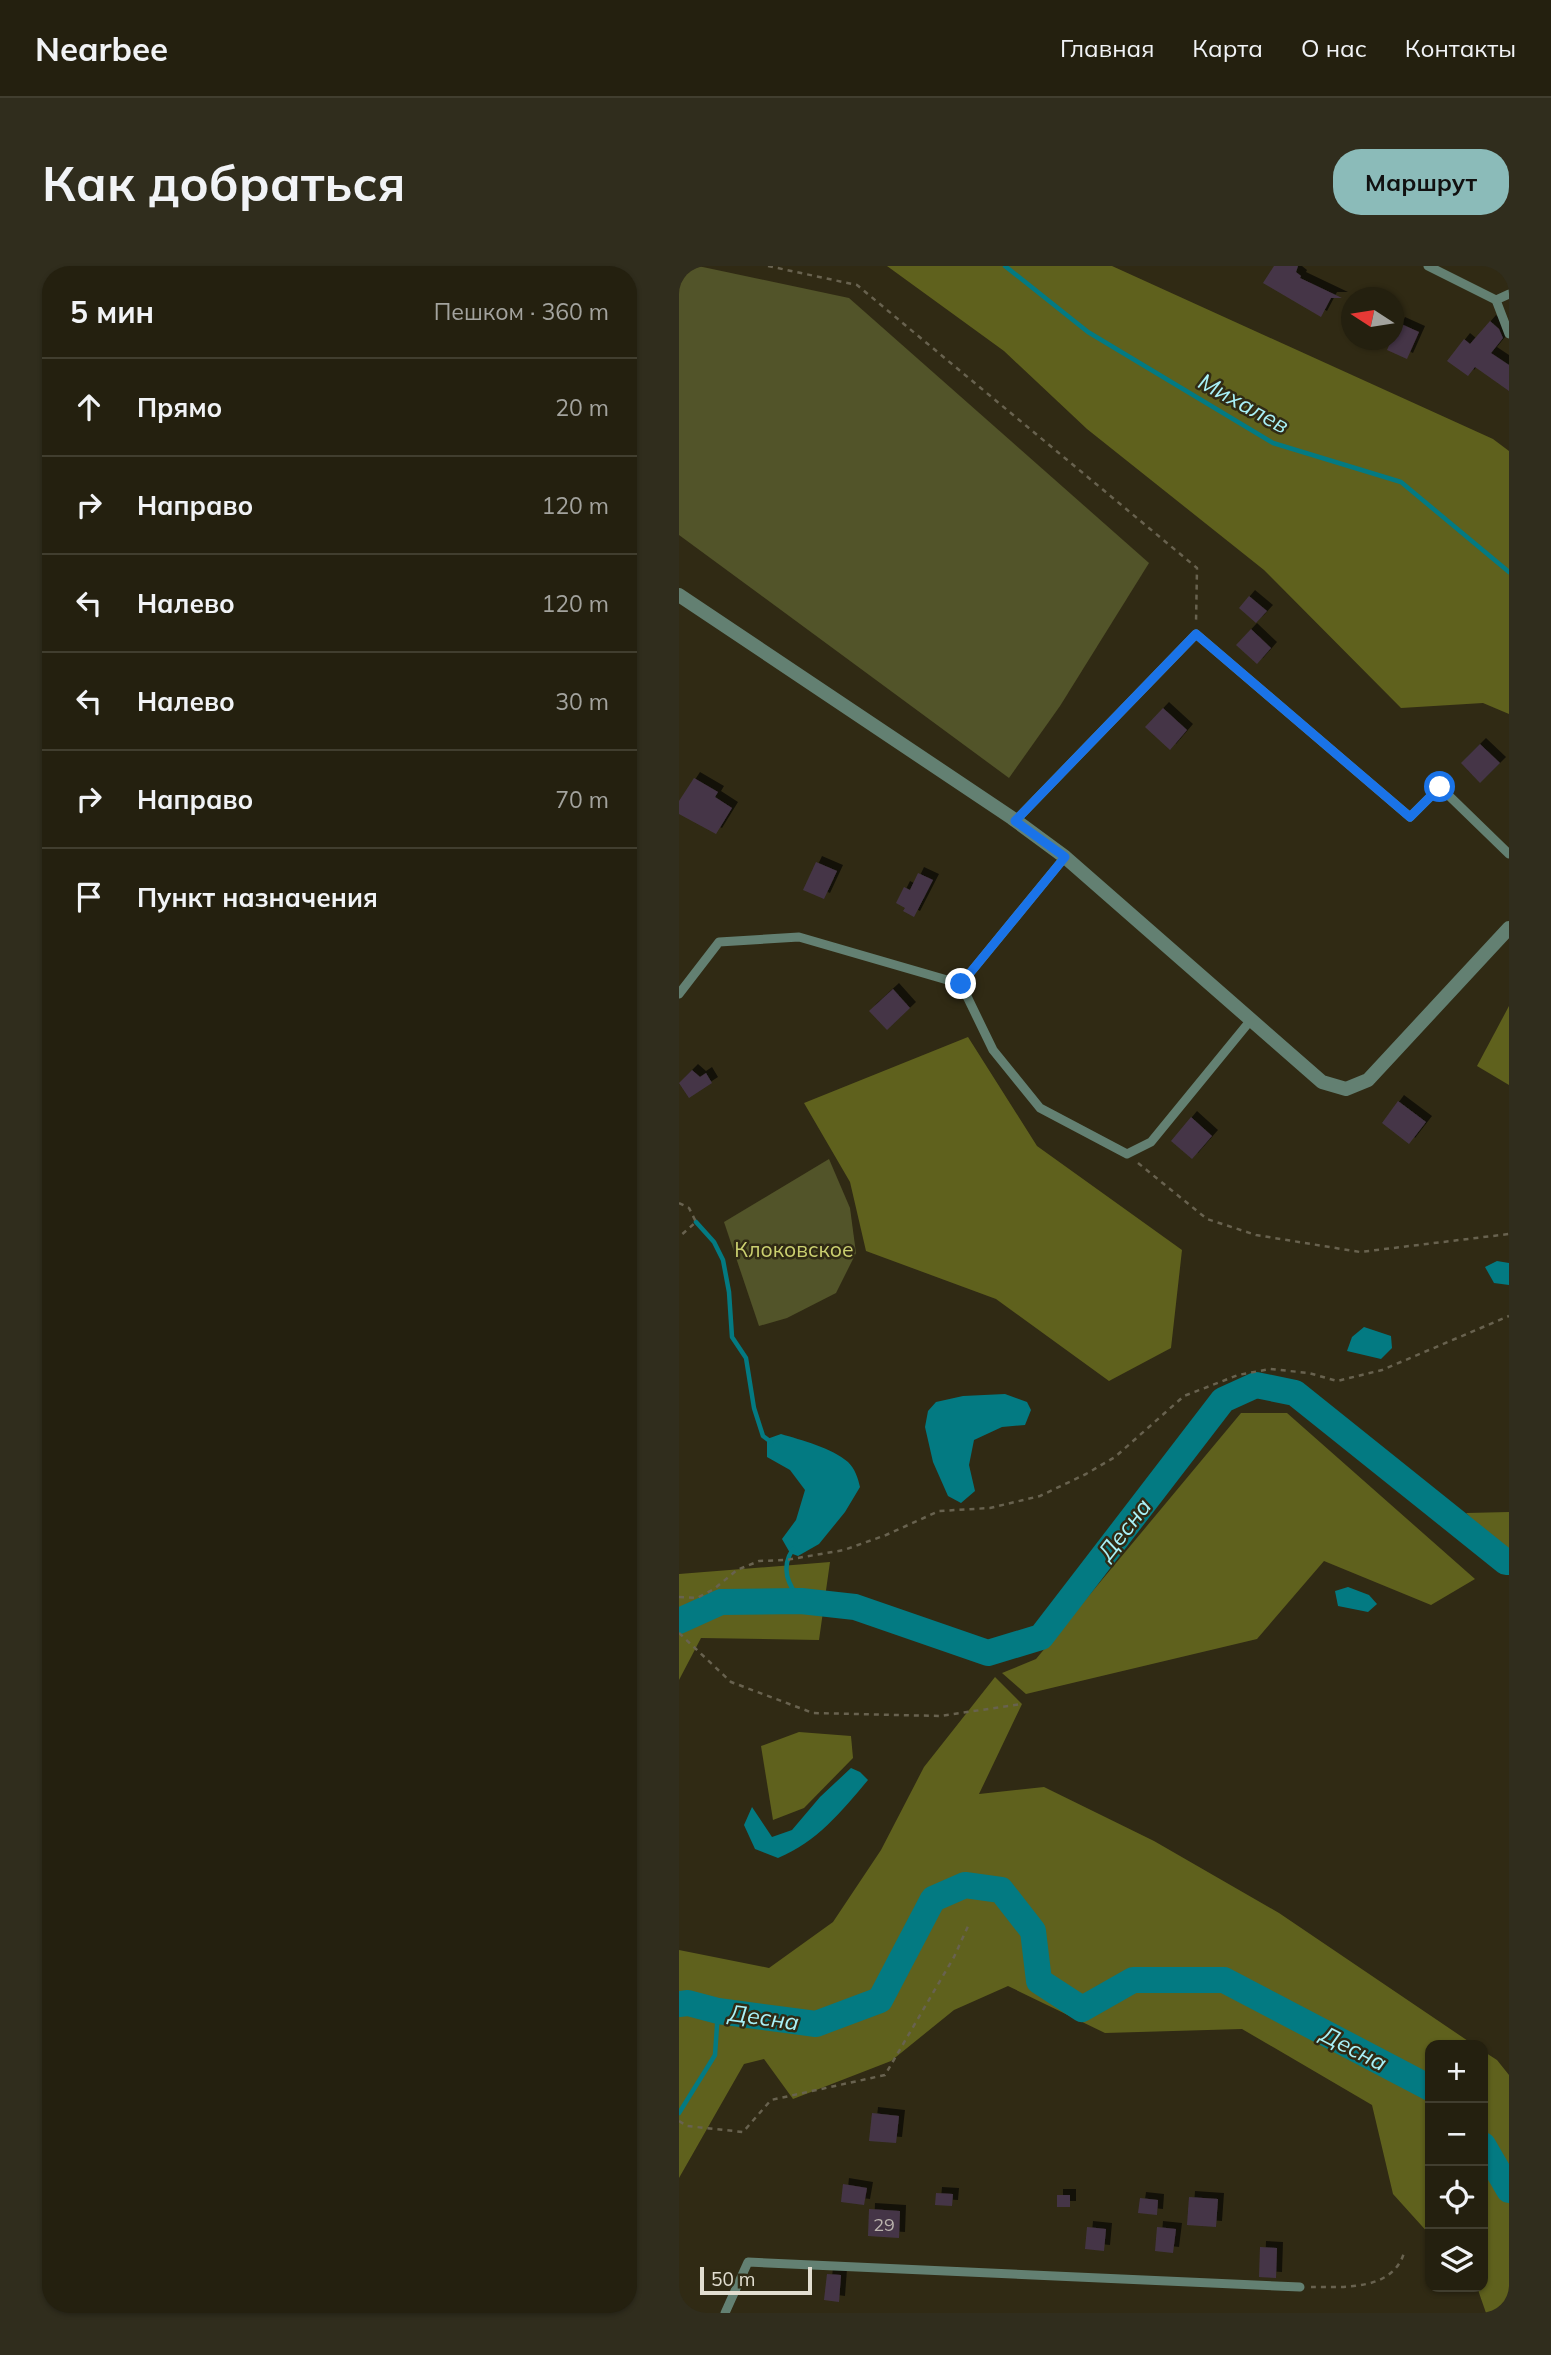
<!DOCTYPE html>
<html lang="ru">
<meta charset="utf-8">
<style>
:root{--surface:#24200f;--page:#302d1d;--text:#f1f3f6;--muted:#a3a39e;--line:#413e2f;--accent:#8bbbb9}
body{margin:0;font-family:Mulish,sans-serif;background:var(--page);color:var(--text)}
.controls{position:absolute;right:21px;bottom:21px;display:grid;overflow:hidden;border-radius:14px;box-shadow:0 2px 5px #0004}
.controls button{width:63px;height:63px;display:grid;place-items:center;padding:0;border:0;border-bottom:2px solid var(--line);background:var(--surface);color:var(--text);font:35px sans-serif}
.compass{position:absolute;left:662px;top:21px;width:63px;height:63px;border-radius:50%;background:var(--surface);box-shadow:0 2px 5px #0004;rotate:282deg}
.scale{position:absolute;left:21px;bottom:18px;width:112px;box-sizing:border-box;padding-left:7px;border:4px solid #e2ded1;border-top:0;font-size:19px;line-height:24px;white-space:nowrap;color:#e2ded1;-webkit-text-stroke:5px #302a14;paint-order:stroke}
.stop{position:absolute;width:21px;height:21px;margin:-16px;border:5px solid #1a73e8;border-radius:50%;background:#fff}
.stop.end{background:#1a73e8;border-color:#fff;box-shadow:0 2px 7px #0008}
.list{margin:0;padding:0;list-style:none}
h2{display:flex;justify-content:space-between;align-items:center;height:91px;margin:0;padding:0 28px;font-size:30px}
h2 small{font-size:23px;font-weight:400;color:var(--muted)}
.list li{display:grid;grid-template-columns:46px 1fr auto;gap:21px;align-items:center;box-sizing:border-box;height:98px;padding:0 28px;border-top:2px solid var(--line)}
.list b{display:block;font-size:26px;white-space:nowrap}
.list em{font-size:23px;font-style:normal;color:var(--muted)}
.icon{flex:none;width:38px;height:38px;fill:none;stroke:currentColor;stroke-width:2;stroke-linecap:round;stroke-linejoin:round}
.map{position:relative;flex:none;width:830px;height:2047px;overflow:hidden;border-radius:28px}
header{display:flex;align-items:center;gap:42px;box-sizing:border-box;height:98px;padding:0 35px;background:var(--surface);border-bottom:2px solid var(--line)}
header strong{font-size:33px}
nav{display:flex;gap:38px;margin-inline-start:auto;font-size:24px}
.intro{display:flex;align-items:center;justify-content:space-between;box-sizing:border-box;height:168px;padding:0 42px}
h1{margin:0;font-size:49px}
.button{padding:18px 32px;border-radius:28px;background:var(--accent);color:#111;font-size:24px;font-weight:700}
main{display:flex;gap:42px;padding:0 42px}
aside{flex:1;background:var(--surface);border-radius:28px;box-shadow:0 2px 5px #0004}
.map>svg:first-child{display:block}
</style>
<header>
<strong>Nearbee</strong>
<nav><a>Главная</a><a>Карта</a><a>О нас</a><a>Контакты</a></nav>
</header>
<div class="intro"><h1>Как добраться</h1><a class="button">Маршрут</a></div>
<main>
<aside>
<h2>5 мин<small>Пешком · 360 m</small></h2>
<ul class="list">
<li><svg class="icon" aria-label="ahead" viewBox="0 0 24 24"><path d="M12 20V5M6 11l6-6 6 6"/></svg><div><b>Прямо</b></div><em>20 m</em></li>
<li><svg class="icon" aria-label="right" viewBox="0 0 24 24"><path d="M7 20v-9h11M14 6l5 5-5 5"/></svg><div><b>Направо</b></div><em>120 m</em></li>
<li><svg class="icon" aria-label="left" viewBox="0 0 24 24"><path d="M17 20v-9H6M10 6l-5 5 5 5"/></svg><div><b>Налево</b></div><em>120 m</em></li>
<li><svg class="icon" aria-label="left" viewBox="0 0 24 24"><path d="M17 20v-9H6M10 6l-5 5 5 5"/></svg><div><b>Налево</b></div><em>30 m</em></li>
<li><svg class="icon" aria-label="right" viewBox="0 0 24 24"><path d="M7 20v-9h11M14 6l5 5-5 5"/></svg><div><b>Направо</b></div><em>70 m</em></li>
<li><svg class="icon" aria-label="arrive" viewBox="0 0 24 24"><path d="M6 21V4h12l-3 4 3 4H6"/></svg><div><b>Пункт назначения</b></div></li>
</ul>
</aside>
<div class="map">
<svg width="830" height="2047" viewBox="0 0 830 2047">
<defs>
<filter id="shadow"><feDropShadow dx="6" dy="-6" stdDeviation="0" flood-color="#0009"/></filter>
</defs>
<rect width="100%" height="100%" fill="#302a14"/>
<g fill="#525429">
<path d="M0 0H19L170 32 470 297 381 440 330 512 0 269Z"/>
<path d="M150 893 171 942 177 987 157 1027 108 1052 80 1060 45 956Z"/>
</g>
<g fill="#5f611d">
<path d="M208 0H433L814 173 830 185V448L804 437 722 442 585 304 408 163 325 85Z"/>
<path d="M830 740V819L798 800Z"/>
<path d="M289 771 358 880 503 984 492 1082 430 1115 317 1033 187 985 171 916 125 837Z"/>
<path d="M562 1147H608L796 1313 752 1339 645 1295 578 1373 347 1428 323 1407 357 1393Z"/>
<path d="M830 1246V1284L826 1286 787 1247Z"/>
<path d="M151 1296 140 1374 22 1372 0 1414V1308Z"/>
<path d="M316 1411 343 1438 300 1528 365 1521 475 1575 600 1647 795 1779H751V1969L714 1928 693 1839 563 1763 426 1767 329 1720 275 1744 212 1795 114 1833 85 1793 65 1798 0 1912V1684L90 1702 154 1656 202 1584 245 1501Z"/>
<path d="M120 1466 172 1470 174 1492 125 1542 94 1554 82 1480Z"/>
<path d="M804 1785 818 1794 830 1809V2047H807L798 2021H804Z"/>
</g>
<g fill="#037a82">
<path d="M818 995 830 997V1019L815 1017 806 1001Z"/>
<path d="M685 1061 712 1070 713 1082 702 1093 668 1085 673 1071Z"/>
<path d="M326 1128 348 1136 352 1144 346 1159 323 1161 295 1174 290 1199 296 1225 282 1237 269 1230 254 1196 246 1161 249 1145 257 1136 284 1130Z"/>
<path d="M102 1168C122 1174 153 1182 169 1196 176 1203 179 1212 181 1221L166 1246 140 1278 119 1290 111 1287 103 1273 117 1254 126 1224 111 1204 88 1191V1173Z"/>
<path d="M669 1321 690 1329 698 1338 689 1346 659 1340 656 1325Z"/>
<path d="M172 1502 181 1506 189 1514C162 1546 138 1576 99 1592L76 1583 65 1559 73 1541 93 1571 113 1564 141 1531Z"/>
</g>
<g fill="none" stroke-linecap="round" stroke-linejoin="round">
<g stroke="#037a82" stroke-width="4.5">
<path d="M326 0 409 66 594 177 722 216 830 306"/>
<path d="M17 956 35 976 44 994 50 1026 53 1071 67 1092 75 1142 84 1170 92 1176"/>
<path d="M114 1283C101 1302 109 1319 122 1335"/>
<path d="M0 1847 36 1789 39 1745"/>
</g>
<g stroke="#037a82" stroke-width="26">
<path d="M0 1355 42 1336 122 1335 176 1341 309 1387 362 1371 544 1134 577 1119 616 1127 827 1296H830"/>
<path d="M0 1738 9 1737 39 1745 137 1758 201 1734 254 1633 286 1619 322 1624 354 1665 360 1715 403 1743 454 1714H545L751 1822"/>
<path d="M804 1879 830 1924"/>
</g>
</g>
<g fill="#453647" filter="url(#shadow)">
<path d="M595 0H619L617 6 622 10 621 12 663 32H652L642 51 584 17Z"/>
<path d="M811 55 820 63 824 72 812 87 830 99V125L796 101 789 110 768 95 785 73 791 78Z"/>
<path d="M720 57 740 66 728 93 708 84Z"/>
<path d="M570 330 588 345 577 357 560 342Z"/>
<path d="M572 363 592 382 578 398 557 379Z"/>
<path d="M484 442 508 464 491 484 466 461Z"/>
<path d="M801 478 821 497 801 517 782 497Z"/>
<path d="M15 512 39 526 36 531 53 542 37 568 0 548V535Z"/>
<path d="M137 596 158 605 145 633 124 624Z"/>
<path d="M239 607 254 614 235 651 224 645 226 642 217 637 225 621 231 624Z"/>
<path d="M214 723 231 742 208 764 190 745Z"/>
<path d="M13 804 21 811 27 807 33 817 10 832 0 817Z"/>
<path d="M719 835 747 856 730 878 703 857Z"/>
<path d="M512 851 533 870 513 893 492 875Z"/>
<path d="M193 1847 220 1850 217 1877 190 1875Z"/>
<path d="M164 1918 188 1922 185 1939 162 1936Z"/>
<path d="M257 1927 274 1928 273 1940 256 1939Z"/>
<rect x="378" y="1929" width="13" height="12"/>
<path d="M510 1931 539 1933 537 1961 508 1959Z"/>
<path d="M461 1932 479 1934 478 1949 459 1947Z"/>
<path d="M190 1943 221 1945 220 1972 189 1970Z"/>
<path d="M408 1961 427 1963 425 1985 406 1983Z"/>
<path d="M478 1961 497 1963 494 1987 476 1985Z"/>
<path d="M581 1981 598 1982 597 2012 580 2011Z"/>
<path d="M148 2008 162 2009 160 2036 145 2034Z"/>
</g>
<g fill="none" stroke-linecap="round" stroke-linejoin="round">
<g stroke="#68624f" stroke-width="2.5" stroke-dasharray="5 5" stroke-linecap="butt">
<path d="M89 0 178 19 518 302 517 358"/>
<path d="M459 897 528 953 577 969 681 986 830 968"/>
<path d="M0 937 10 942 17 956 0 971"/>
<path d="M0 1331 18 1332 35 1323 58 1304 80 1295 107 1294 165 1284 207 1269 260 1245 311 1242 361 1230 407 1208 436 1191 505 1130 559 1109 591 1103 630 1107 658 1115 703 1104 830 1050"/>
<path d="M0 1367 52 1416 134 1447 261 1450 343 1438"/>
<path d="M0 1855 8 1860 64 1866 92 1834 206 1809 275 1691 290 1658"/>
<path d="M632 2021C665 2021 713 2025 725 1987"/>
</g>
<g stroke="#638072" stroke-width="9">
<path d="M749 0 817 34 830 68"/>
<path d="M817 34 830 28"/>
<path d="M336 555 517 368 731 551 761 521 830 588"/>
<path d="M282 718 386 591"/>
<path d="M0 728 40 676 120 671 282 718 314 784 361 842 448 888 472 876 571 755"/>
<path d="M46 2047 69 1996 621 2021"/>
</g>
<path stroke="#638072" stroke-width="14" d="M0 329 333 552 386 591 643 816 667 823 689 814 830 662"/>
</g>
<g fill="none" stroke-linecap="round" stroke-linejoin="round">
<path stroke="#1a73e8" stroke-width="9" d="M282 718 386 591 336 555 517 368 731 551 761 521"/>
</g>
<g text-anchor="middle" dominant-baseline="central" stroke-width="5" stroke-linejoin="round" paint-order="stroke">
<g font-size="18" fill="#bbb4ae">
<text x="205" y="1958">29</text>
</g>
<g font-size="21" fill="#cbd070" stroke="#302a14">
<text x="115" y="983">Клоковское</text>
</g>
<g font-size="23" font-style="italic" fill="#a9f1f8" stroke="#302a14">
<text transform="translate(565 137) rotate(29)">Михалев</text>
<text transform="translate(445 1263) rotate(-52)">Десна</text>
<text transform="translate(85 1751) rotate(8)">Десна</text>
<text transform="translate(675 1782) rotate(27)">Десна</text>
</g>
</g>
</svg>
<div class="controls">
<button>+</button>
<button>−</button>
<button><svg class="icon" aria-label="locate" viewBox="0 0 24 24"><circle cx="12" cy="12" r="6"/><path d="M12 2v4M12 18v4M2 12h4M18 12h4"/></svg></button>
<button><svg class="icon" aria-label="layers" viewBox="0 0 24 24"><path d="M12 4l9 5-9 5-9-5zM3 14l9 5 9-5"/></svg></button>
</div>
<svg class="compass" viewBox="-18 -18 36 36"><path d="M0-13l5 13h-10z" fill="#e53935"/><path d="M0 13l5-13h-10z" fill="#a3a39e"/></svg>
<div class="scale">50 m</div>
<div class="stop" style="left:761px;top:521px"></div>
<div class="stop end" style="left:282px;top:718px"></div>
</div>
</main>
